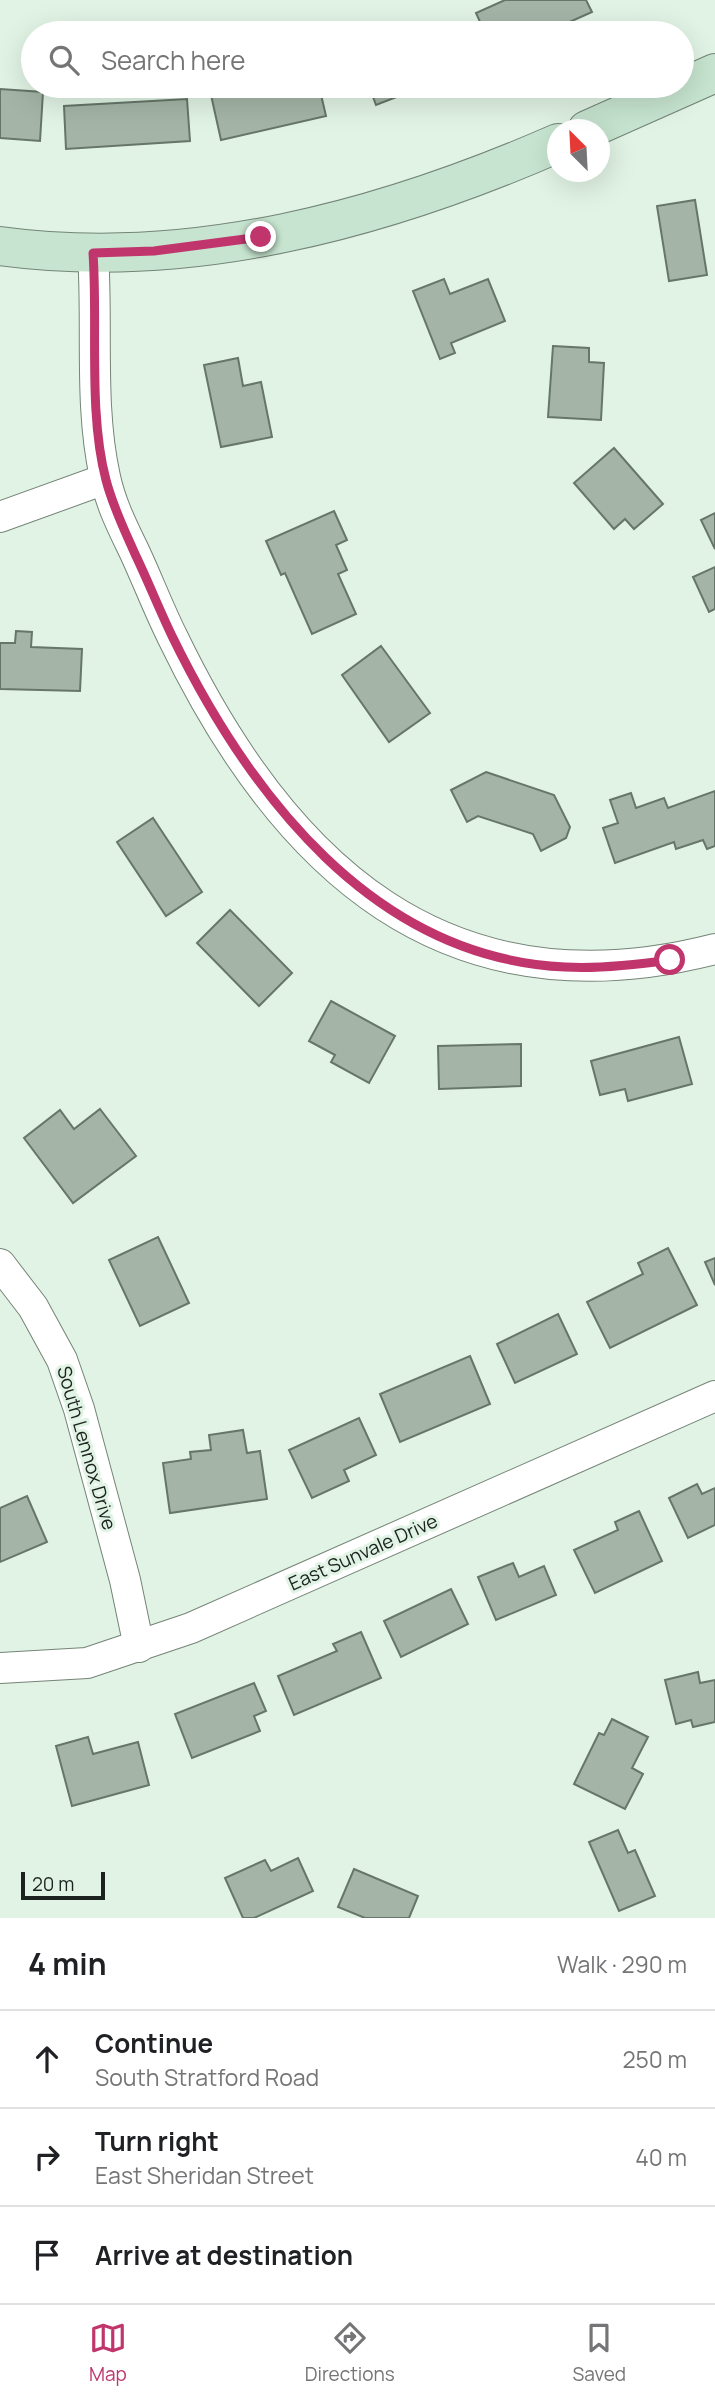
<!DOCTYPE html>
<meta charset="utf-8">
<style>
:root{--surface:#fff;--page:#f2f2f2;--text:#202124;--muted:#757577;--line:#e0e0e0;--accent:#c0356c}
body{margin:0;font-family:Manrope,sans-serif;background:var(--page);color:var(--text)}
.compass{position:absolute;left:547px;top:119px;width:63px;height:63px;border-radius:50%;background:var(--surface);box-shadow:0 7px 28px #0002;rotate:336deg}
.scale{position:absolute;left:21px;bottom:18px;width:84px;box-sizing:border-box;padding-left:7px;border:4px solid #1c231e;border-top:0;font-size:19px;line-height:24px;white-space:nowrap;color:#1c231e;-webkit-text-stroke:5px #e0f3e4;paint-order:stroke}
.stop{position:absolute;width:21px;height:21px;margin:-16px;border:5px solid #c0356c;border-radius:50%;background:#fff}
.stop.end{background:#c0356c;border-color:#fff;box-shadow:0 2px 7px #0008}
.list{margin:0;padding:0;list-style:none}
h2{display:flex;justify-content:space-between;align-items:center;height:91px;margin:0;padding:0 28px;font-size:30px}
h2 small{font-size:23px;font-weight:400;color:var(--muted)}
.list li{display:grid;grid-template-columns:46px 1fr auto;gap:21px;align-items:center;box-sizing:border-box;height:98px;padding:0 28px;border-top:2px solid var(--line)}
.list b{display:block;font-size:26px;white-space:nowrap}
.list p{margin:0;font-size:23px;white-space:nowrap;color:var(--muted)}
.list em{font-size:23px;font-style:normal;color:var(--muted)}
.icon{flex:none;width:38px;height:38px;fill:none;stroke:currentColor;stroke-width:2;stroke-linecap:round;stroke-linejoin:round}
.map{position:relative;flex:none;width:715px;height:1918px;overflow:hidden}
.search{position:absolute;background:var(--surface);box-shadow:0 7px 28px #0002;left:21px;right:21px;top:21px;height:77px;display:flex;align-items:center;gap:18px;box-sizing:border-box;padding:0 24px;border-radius:38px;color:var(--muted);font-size:26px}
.sheet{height:385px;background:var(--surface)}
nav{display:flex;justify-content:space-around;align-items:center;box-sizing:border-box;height:98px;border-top:2px solid var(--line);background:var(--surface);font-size:19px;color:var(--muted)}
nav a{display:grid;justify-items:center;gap:4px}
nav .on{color:var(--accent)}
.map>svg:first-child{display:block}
</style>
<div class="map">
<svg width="715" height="1918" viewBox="0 0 715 1918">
<rect width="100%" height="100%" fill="#e0f3e4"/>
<g fill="#a4b5a7" stroke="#667669" stroke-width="2">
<path d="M505 0H586L592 12 545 33H485L476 13Z"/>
<path d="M209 86H319L326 116 221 140Z"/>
<path d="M369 86H425L376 105Z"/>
<path d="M0 89 43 92 40 141 0 138Z"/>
<path d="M187 99 190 141 66 149 64 106Z"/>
<path d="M695 200 707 275 669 281 657 206Z"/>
<path d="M444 279 450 294 488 279 505 321 451 343 455 353 440 359 413 291Z"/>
<path d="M553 346 589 348V362L604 363 601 420 548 417Z"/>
<path d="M238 358 243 386 261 382 272 437 221 447 204 365Z"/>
<path d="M614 448 663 504 634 529 625 519 614 529 574 483Z"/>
<path d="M334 511 347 540 336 545 347 570 338 574 356 614 312 634 285 573 281 575 266 541Z"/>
<path d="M715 513V549L701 520Z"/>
<path d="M715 567V609L709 612 693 577Z"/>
<path d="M16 631 32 632 31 647 82 649 80 691 0 689V643H15Z"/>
<path d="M381 646 430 713 389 742 342 675Z"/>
<path d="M486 772 554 795 570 827 566 838 541 851 533 834 478 816 467 822 451 790Z"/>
<path d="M715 791V846L707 849 703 840 676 849 674 842 615 863 603 828 618 823 610 800 631 793 636 808 664 798 668 808Z"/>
<path d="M153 818 202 892 166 916 117 842Z"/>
<path d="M230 910 292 973 259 1006 197 943Z"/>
<path d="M331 1001 395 1036 369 1083 331 1062 335 1055 309 1041Z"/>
<path d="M679 1037 692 1084 628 1101 625 1089 600 1095 591 1061Z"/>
<path d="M521 1044V1086L439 1089 438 1046Z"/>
<path d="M100 1109 136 1156 73 1203 24 1138 60 1110 74 1129Z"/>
<path d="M158 1237 189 1303 140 1326 109 1260Z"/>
<path d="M668 1248 697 1305 610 1348 587 1302 643 1274 638 1263Z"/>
<path d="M715 1258V1285L705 1262Z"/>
<path d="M558 1314 577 1354 515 1383 497 1344Z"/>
<path d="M470 1356 490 1404 400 1442 380 1394Z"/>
<path d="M359 1418 376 1455 344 1470 349 1481 312 1498 289 1450Z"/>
<path d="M243 1430 247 1453 260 1451 267 1499 170 1513 163 1463 191 1459 190 1452 211 1450 209 1435Z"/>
<path d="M697 1484 702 1494 715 1488V1525L688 1538 669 1498Z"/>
<path d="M27 1496 47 1542 0 1562V1508Z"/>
<path d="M639 1511 662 1561 595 1593 574 1550 618 1530 615 1522Z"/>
<path d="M513 1563 519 1577 544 1566 556 1595 496 1620 478 1577Z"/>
<path d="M451 1589 468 1624 401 1657 384 1621Z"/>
<path d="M361 1632 381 1678 294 1715 278 1676 337 1651 333 1644Z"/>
<path d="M698 1672 700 1683 715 1680V1722L693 1727 691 1720 676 1724 665 1680Z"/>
<path d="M254 1683 266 1711 254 1716 260 1731 192 1758 175 1714Z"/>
<path d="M612 1719 648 1737 632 1768 643 1774 625 1809 574 1784 599 1733 604 1735Z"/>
<path d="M88 1737 93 1754 138 1742 149 1785 72 1806 56 1746Z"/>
<path d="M618 1830 628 1853 635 1850 655 1896 619 1911 589 1842Z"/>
<path d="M298 1858 313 1891 254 1918H243L225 1878 265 1860 271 1871Z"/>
<path d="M354 1869 418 1896 409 1918H365L338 1907Z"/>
</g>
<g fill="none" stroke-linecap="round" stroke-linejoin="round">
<g stroke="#748477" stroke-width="32">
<g id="street">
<path d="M93 253C98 327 89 405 105 477 111 505 123 528 135 553 148 581 159 610 173 638 284 868 446 1018 715 949"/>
<path d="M0 517 105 479"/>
<path d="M0 1264 33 1307 62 1360 79 1409 125 1580 139 1647"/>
<path d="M0 1668 87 1663 191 1628 715 1396"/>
</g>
</g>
<g stroke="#748477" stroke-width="40">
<g id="secondary">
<path d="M587 130 715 73"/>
<path d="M0 246C191 272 384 219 558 143"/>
</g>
</g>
<use href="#street" stroke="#fff" stroke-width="30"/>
<use href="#secondary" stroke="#c6e4cf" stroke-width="38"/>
</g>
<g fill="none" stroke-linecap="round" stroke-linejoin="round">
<path stroke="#c0356c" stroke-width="9" d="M261 237 154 251 93 253C98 325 88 412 106 480 113 507 124 529 135 554 148 581 159 609 172 636 249 794 373 958 565 967 600 969 635 965 670 960"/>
</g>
<g text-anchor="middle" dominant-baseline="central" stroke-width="6" stroke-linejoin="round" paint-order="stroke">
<g font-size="19" fill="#1c231e" stroke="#e0f3e4">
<text transform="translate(87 1448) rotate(74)">South Lennox Drive</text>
<text transform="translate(363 1552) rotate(-24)">East Sunvale Drive</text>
</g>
</g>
</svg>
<svg class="compass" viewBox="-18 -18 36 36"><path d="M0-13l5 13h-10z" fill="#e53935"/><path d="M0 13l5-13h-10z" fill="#757577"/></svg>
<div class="scale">20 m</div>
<div class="stop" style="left:670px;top:960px"></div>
<div class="stop end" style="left:261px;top:237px"></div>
<div class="search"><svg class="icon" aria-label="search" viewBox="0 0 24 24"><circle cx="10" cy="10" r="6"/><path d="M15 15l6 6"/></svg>Search here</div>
</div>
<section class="sheet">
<h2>4 min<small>Walk · 290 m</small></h2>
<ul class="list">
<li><svg class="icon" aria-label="ahead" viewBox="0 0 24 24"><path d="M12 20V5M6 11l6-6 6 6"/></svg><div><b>Continue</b><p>South Stratford Road</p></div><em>250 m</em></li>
<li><svg class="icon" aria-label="right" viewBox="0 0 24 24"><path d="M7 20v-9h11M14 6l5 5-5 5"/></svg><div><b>Turn right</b><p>East Sheridan Street</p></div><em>40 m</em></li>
<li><svg class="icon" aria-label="arrive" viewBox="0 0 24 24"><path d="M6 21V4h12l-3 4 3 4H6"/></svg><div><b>Arrive at destination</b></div></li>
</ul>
</section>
<nav>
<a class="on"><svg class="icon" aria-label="map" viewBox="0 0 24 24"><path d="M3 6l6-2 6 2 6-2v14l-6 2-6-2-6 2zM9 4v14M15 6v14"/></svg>Map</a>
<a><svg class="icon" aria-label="directions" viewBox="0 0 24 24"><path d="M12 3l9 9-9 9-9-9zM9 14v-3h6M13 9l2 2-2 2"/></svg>Directions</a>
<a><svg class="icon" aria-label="saved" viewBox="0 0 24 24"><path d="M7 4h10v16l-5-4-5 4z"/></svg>Saved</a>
</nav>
